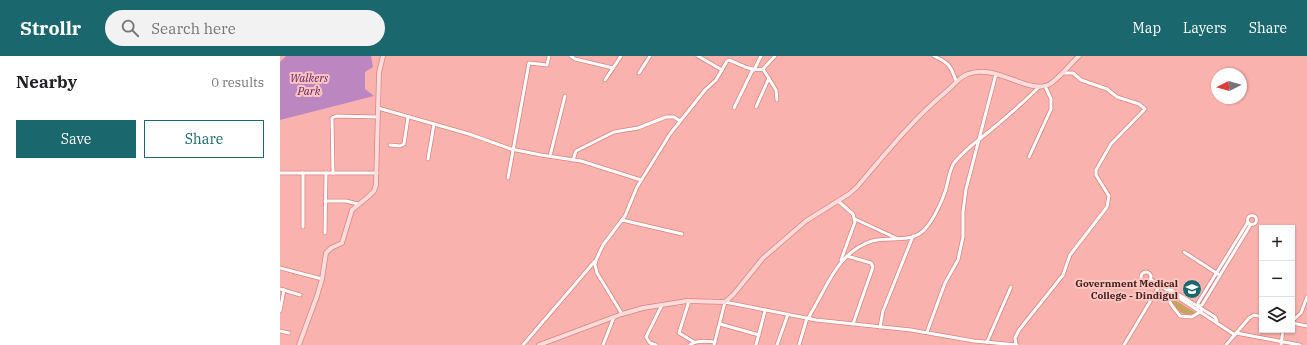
<!DOCTYPE html>
<meta charset="utf-8">
<style>
:root{--surface:#fff;--page:#f2f2f2;--text:#202124;--muted:#757577;--line:#e0e0e0;--accent:#1a676d}
body{margin:0;font-family:"IBM Plex Serif",serif;background:var(--page);color:var(--text)}
.controls{position:absolute;right:12px;bottom:12px;display:grid;overflow:hidden;border-radius:0px;box-shadow:0 1px 3px #0004}
.controls button{width:36px;height:36px;display:grid;place-items:center;padding:0;border:0;border-bottom:1px solid var(--line);background:var(--surface);color:var(--text);font:20px sans-serif}
.compass{position:absolute;left:931px;top:12px;width:36px;height:36px;border-radius:50%;background:var(--surface);box-shadow:0 1px 3px #0004;rotate:265deg}
.list{margin:0;padding:0;list-style:none}
h2{display:flex;justify-content:space-between;align-items:center;height:52px;margin:0;padding:0 16px;font-size:17px}
h2 small{font-size:13px;font-weight:400;color:var(--muted)}
.actions{display:flex;gap:8px;padding:12px 16px}
.actions a{flex:1;padding:9px 0;border:1px solid var(--accent);border-radius:0px;text-align:center;font-size:14px;color:var(--accent)}
.actions .main{background:var(--accent);color:#fff}
.icon{flex:none;width:22px;height:22px;fill:none;stroke:currentColor;stroke-width:2;stroke-linecap:round;stroke-linejoin:round}
.map{position:relative;flex:none;width:1027px;height:289px;overflow:hidden}
header{display:flex;align-items:center;gap:24px;box-sizing:border-box;height:56px;padding:0 20px;background:var(--accent);color:#fff}
header strong{font-size:19px}
nav{display:flex;gap:22px;margin-inline-start:auto;font-size:14px}
.search{width:280px;height:36px;background:var(--page);display:flex;align-items:center;gap:10px;box-sizing:border-box;padding:0 14px;border-radius:22px;color:var(--muted);font-size:15px}
main{display:flex}
aside{flex:1;background:var(--surface)}
.map>svg:first-child{display:block}
</style>
<header>
<strong>Strollr</strong>
<div class="search"><svg class="icon" aria-label="search" viewBox="0 0 24 24"><circle cx="10" cy="10" r="6"/><path d="M15 15l6 6"/></svg>Search here</div>
<nav><a>Map</a><a>Layers</a><a>Share</a></nav>
</header>
<main>
<aside>
<h2>Nearby<small>0 results</small></h2>
<ul class="list">
</ul>
<div class="actions"><a class="main">Save</a><a>Share</a></div>
</aside>
<div class="map">
<svg width="1027" height="289" viewBox="0 0 1027 289">
<rect width="100%" height="100%" fill="#fab2ae"/>
<path fill="#c6a45f" d="M890 241 916 257C903 263 894 253 890 241Z"/>
<path fill="#bc87c1" d="M6 0H91L93 11 85 16V33L94 40 0 64V6Z"/>
<g fill="none" stroke-linecap="round" stroke-linejoin="round">
<g stroke="#da8480" stroke-width="4.5">
<g id="street">
<path d="M291 0 295 3 333 12"/>
<path d="M418 0 442 14"/>
<path d="M654 0C669 7 671 10 676 25"/>
<path d="M483 13 496 34 497 44"/>
<path d="M474 14 481 0"/>
<path d="M359 17 370 0"/>
<path d="M325 24 341 0"/>
<path d="M476 51 489 22"/>
<path d="M98 52 189 78 231 93 261 99 301 105 361 124"/>
<path d="M454 52 473 13"/>
<path d="M110 89 120 90 124 88 128 61"/>
<path d="M270 100 285 40"/>
<path d="M749 101 771 53V43L765 30"/>
<path d="M148 103 154 68"/>
<path d="M293 104 296 95 334 76 358 72 386 61H394L400 65"/>
<path d="M0 117H97"/>
<path d="M23 117V171"/>
<path d="M53 117 52 62 56 60 98 61"/>
<path d="M228 122 249 7 267 9 269 0"/>
<path d="M45 145H66L78 148"/>
<path d="M558 145 573 158 575 166 561 204"/>
<circle cx="972" cy="164" r="4.5"/>
<path d="M575 163 616 182"/>
<path d="M342 164 402 178"/>
<path d="M45 177 46 117"/>
<path d="M904 196 938 218"/>
<path d="M567 200 591 207 593 211 573 268"/>
<path d="M0 212 42 223"/>
<circle cx="866" cy="221" r="5"/>
<path d="M870 223 887 234C886 244 894 252 900 260L912 261 921 255"/>
<path d="M0 233 20 239"/>
<path d="M409 245 399 277 414 286"/>
<path d="M918 251V247L968 166"/>
<path d="M918 251 922 249 971 168"/>
<path d="M0 255 4 234"/>
<path d="M342 258 317 217 315 209 316 204 323 189 345 160 357 131 390 78 425 34 436 24 447 5 449 4C460 8 471 16 483 13L495 0"/>
<path d="M531 263 529 261 531 257C548 229 558 196 592 185 609 180 632 188 645 173 653 164 661 148 665 136 668 128 669 114 674 107 685 93 699 84 712 73 729 59 745 45 760 30"/>
<path d="M937 265 935 261 890 233 887 234 955 279"/>
<path d="M1012 265 1021 257 1027 241"/>
<path d="M1012 267 1027 270"/>
<path d="M440 268 479 279"/>
<path d="M600 271 603 255 633 180"/>
<path d="M0 275 9 277"/>
<path d="M647 276 665 227 678 204 683 181V156L686 133 716 18"/>
<path d="M956 277 1020 289"/>
<path d="M707 286 731 231"/>
<path d="M243 289 315 205"/>
<path d="M323 289 334 261"/>
<path d="M376 289 370 287 366 281 382 249"/>
<path d="M410 289C416 284 427 285 435 286"/>
<path d="M434 289 445 246 536 264 631 274 694 285 737 289"/>
<path d="M476 289 485 255"/>
<path d="M497 289 508 258"/>
<path d="M519 289 527 262"/>
<path d="M736 289 735 282 739 274 783 219 790 199 827 151 829 140 816 119V114L831 88 865 53 859 48 837 41 827 33 801 24 793 17H782"/>
<path d="M844 289 880 229"/>
<path d="M946 289 969 262 974 259 982 261"/>
<path d="M1001 289 1003 274"/>
</g>
</g>
<g stroke="#da8480" stroke-width="5.5">
<g id="secondary">
<path d="M19 289 37 240 42 223 46 197 51 192 62 187 72 154 89 140 94 135 96 129 99 17 103 0"/>
<path d="M259 289 342 258 363 252 407 245 445 246 453 239 483 202 526 165 569 138 577 131C606 97 633 63 667 35 674 29 679 21 688 18 714 7 748 38 768 29 777 25 790 8 799 0"/>
</g>
</g>
<use href="#street" stroke="#fff" stroke-width="3"/>
<use href="#secondary" stroke="#fedcdb" stroke-width="4"/>
</g>
<defs>
<g id="university-disc" transform="scale(1)"><circle r="9.5" fill="#1a676d" stroke="#fcc5c1"/><path d="M0-5L7-2L0 1L-7-2ZM-4 1L0 2.5L4 1V4Q0 6-4 4Z" fill="#fff"/></g>
</defs>
<g fill-rule="evenodd">
<use href="#university-disc" x="912" y="233"/>
</g>
<g text-anchor="middle" dominant-baseline="central" stroke-width="4" stroke-linejoin="round" paint-order="stroke">
<g font-size="10" font-weight="bold" fill="#43211f" stroke="#fcc5c1" text-anchor="end">
<text x="898" y="227">Government Medical<tspan x="898" dy="12">College - Dindigul</tspan></text>
</g>
<g font-size="11" font-style="italic" fill="#5b1b62" stroke="#fcc5c1">
<text x="29" y="22">Walkers<tspan x="29" dy="13">Park</tspan></text>
</g>
</g>
</svg>
<div class="controls">
<button>+</button>
<button>−</button>
<button><svg class="icon" aria-label="layers" viewBox="0 0 24 24"><path d="M12 4l9 5-9 5-9-5zM3 14l9 5 9-5"/></svg></button>
</div>
<svg class="compass" viewBox="-18 -18 36 36"><path d="M0-13l5 13h-10z" fill="#e53935"/><path d="M0 13l5-13h-10z" fill="#757577"/></svg>
</div>
</main>
